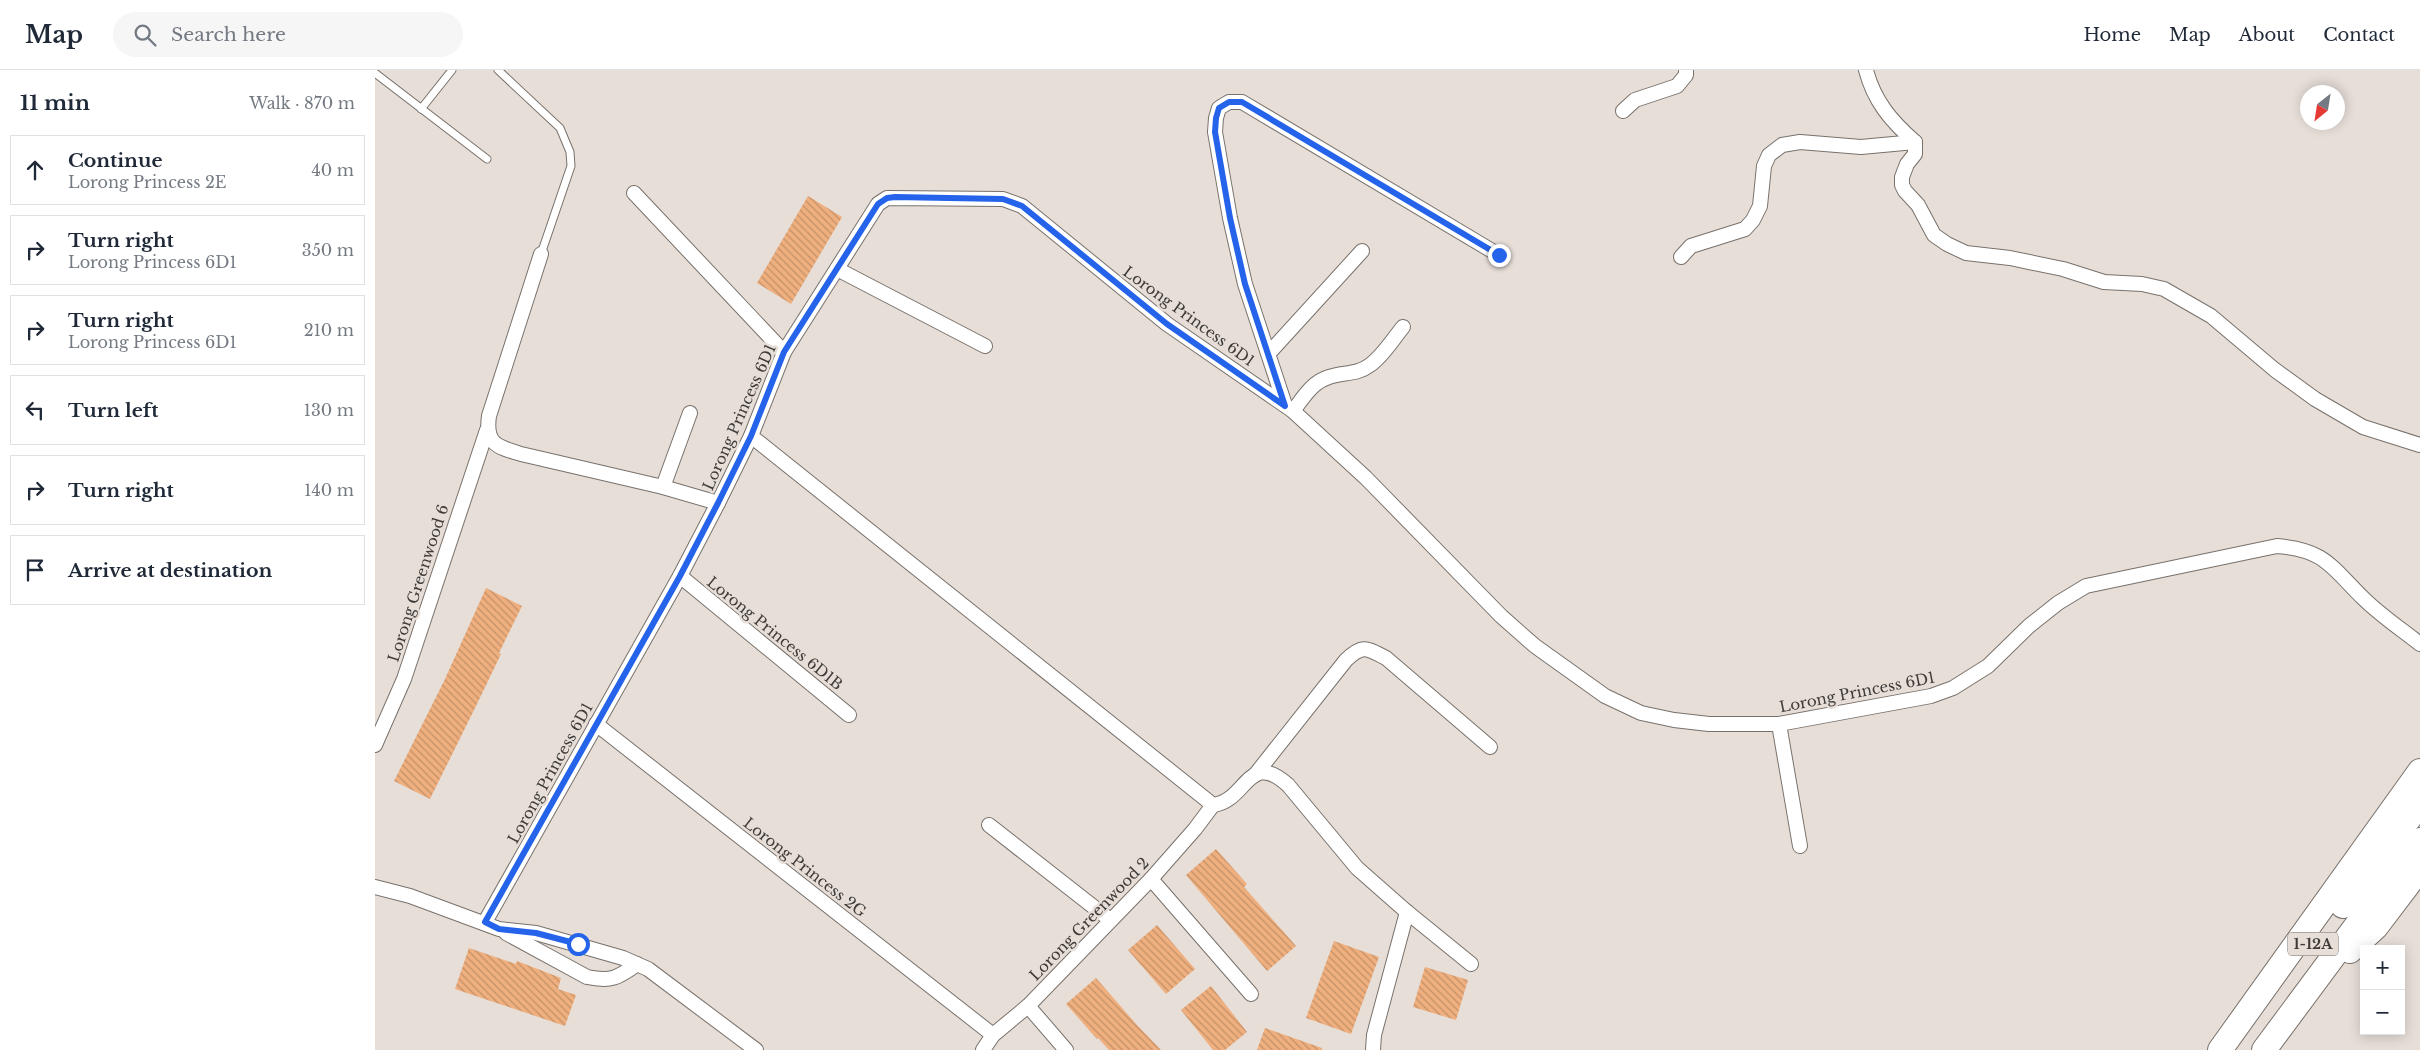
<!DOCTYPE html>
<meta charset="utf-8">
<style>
:root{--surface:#fff;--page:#f6f6f7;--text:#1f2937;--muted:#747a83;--line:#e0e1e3}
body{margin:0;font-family:"Libre Baskerville",serif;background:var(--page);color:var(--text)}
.controls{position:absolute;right:15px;bottom:15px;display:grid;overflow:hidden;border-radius:0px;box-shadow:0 2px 12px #0003}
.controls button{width:45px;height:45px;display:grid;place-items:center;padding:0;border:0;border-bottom:1px solid var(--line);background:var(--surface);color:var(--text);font:25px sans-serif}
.compass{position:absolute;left:1925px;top:15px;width:45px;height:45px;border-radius:50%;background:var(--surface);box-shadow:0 2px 12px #0003;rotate:210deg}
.stop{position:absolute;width:15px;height:15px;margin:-11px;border:4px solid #2563eb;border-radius:50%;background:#fff}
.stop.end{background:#2563eb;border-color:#fff;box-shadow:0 1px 5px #0008}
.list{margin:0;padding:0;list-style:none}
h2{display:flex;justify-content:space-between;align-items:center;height:65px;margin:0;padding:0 20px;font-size:21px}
h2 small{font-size:16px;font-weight:400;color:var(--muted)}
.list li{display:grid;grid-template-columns:32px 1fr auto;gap:15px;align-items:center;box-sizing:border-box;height:70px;margin:0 10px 10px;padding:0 10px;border:1px solid var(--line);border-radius:0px}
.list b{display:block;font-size:19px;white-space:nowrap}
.list p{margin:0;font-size:16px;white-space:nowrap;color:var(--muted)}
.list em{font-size:16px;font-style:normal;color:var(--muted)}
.icon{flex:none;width:28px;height:28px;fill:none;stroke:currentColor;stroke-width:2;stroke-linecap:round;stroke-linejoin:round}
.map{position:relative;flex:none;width:2045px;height:980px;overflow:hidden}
header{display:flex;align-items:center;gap:30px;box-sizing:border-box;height:70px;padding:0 25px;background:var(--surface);border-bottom:1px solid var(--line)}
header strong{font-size:24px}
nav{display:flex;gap:28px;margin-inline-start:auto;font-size:18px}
.search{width:350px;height:45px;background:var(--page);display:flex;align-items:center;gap:12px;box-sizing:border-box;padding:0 18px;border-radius:28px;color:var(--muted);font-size:19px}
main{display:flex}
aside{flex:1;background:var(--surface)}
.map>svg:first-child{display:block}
</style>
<header>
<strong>Map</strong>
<div class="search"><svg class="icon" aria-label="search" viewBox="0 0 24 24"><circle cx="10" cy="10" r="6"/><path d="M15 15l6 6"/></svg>Search here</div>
<nav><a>Home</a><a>Map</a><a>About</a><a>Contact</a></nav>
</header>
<main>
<aside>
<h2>11 min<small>Walk · 870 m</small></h2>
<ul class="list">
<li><svg class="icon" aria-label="ahead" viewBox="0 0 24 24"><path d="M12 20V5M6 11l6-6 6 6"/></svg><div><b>Continue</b><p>Lorong Princess 2E</p></div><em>40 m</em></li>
<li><svg class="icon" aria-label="right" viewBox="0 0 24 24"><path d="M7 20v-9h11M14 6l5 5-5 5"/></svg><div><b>Turn right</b><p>Lorong Princess 6D1</p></div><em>350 m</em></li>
<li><svg class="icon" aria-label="right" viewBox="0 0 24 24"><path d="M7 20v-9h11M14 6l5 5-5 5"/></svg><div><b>Turn right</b><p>Lorong Princess 6D1</p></div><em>210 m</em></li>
<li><svg class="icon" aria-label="left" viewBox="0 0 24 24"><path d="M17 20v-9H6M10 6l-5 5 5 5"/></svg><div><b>Turn left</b></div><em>130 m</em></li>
<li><svg class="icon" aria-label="right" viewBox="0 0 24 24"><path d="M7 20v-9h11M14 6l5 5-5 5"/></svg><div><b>Turn right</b></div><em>140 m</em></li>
<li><svg class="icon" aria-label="arrive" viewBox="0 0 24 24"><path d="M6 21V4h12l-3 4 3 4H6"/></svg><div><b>Arrive at destination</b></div></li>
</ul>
</aside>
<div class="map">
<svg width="2045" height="980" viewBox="0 0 2045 980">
<defs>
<pattern id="building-back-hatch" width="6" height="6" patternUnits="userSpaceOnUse" patternTransform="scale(1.25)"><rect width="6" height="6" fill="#efaf7e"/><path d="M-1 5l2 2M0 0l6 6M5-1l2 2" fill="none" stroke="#c39068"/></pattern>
</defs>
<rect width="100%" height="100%" fill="#e7ded8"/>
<g fill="url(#building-back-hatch)">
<path d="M433 126 467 147 416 234 382 213Z"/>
<path d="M111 518 147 536 124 583 126 584 101 636 55 729 19 711 70 609Z"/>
<path d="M841 779 872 814 869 817 921 876 892 901 811 805Z"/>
<path d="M782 855 820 899 791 924 753 880Z"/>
<path d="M959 871 1004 887 976 964 931 948Z"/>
<path d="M94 878 141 894 142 891 186 908 183 919 201 925 190 956 80 919Z"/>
<path d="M1050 897 1093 910 1081 950 1038 937Z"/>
<path d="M721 908 762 955 786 980H734L723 968 722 969 691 934Z"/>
<path d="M836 916 872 962 850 980H838L806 940Z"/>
<path d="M890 958 947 978V980H882Z"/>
</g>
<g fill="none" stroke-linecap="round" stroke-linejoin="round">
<g stroke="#78716b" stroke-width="9">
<g id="lane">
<path d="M123 0 185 58 195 82 196 96 166 184"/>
<path d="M0 3 112 89"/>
<path d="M46 39 77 0"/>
</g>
</g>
<g stroke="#78716b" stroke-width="16">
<g id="street">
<path d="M1491 0C1499 31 1516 51 1540 72V84L1532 94 1527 107V115L1530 121 1543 135 1559 165 1572 174 1591 183 1635 188 1688 199 1729 212 1767 214 1789 219 1836 246 1900 300 1940 329 1988 357 2045 375"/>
<path d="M1248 41 1260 30 1302 16 1311 5V0"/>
<path d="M259 123 409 282"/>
<path d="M166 184 114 346C110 374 122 377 146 384L288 417 343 433"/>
<path d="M1306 187 1316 176 1370 159 1378 150 1385 136 1389 96 1394 85 1407 75 1425 72 1486 77 1540 72"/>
<path d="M462 199 610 276"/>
<path d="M894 283 987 181"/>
<path d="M910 335 870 214 855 148 840 62 841 48 844 38 854 32H867L1124 185"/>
<path d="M918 341C928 328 937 312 954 307 968 302 982 305 995 295 1008 286 1018 269 1028 257"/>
<path d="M376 366 838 735C872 731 873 679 913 715L982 798 1032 842 1096 894"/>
<path d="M288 417 315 343"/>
<path d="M305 506 474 645"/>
<path d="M221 654 618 965"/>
<path d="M1404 654 1425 776"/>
<path d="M0 675 29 609 112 360"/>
<path d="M880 705 971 590C988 574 991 578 1011 588L1115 677"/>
<path d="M614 755 734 849"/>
<path d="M776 809 876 924"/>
<path d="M0 817 35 826 124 859 161 863 248 888 273 899 381 980"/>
<path d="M110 852 305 506 343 433 376 366 409 282 503 134 512 128 628 129 647 136 792 254 918 341 991 408 1126 546 1160 576 1230 626 1266 643 1299 650 1334 654H1404L1556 626 1578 618 1613 596 1654 556 1683 533 1711 516 1902 476C1951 480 1956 497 1988 528 2005 545 2026 559 2045 574"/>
<path d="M131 863 212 907C236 912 243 908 262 894"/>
<path d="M653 936 691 980"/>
<path d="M608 980 618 965 653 936 776 809 820 759 838 735"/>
<path d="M998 980 999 965 1032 842"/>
</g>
</g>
<g stroke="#78716b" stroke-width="26">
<g id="highway">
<path d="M1968 836 2045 734"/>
<path d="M1975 881 2001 857 2045 799"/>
<path d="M1845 980 2045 701"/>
<path d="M1889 980 2045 770"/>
</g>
</g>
<use href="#lane" stroke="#fff" stroke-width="7"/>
<use href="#street" stroke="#fff" stroke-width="14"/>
<use href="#highway" stroke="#fff" stroke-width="24"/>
</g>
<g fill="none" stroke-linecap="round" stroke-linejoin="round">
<path stroke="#2563eb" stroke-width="6" d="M203 874 161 863 124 859 110 852 305 506 343 433 376 366 409 282 503 134 512 128 520 127 628 129 647 136 792 254 910 336 870 214 855 148 840 62 841 48 844 38 854 32H867L1124 185"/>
</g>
<g text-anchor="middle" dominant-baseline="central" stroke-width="5" stroke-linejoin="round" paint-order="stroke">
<rect fill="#e7ded8" stroke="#716c68" stroke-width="1" x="1913" y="862.5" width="50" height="23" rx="4"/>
<g font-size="14" font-weight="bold" fill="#3e3b38">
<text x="1938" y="874">1-12A</text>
</g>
<g font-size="15" fill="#3e3b38" stroke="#e7ded8">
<text transform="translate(814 246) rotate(36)">Lorong Princess 6D1</text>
<text transform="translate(364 347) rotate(-66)">Lorong Princess 6D1</text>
<text transform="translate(43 513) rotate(-72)">Lorong Greenwood 6</text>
<text transform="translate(400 563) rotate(39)">Lorong Princess 6D1B</text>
<text transform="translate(1482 622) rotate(-11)">Lorong Princess 6D1</text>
<text transform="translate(175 703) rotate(-61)">Lorong Princess 6D1</text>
<text transform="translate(430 797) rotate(38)">Lorong Princess 2G</text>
<text transform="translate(714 849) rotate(-46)">Lorong Greenwood 2</text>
</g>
</g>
</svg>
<div class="controls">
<button>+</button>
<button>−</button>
</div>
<svg class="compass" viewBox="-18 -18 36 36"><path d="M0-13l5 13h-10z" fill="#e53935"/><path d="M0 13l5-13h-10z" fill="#747a83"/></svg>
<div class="stop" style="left:203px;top:874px"></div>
<div class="stop end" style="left:1124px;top:185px"></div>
</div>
</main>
